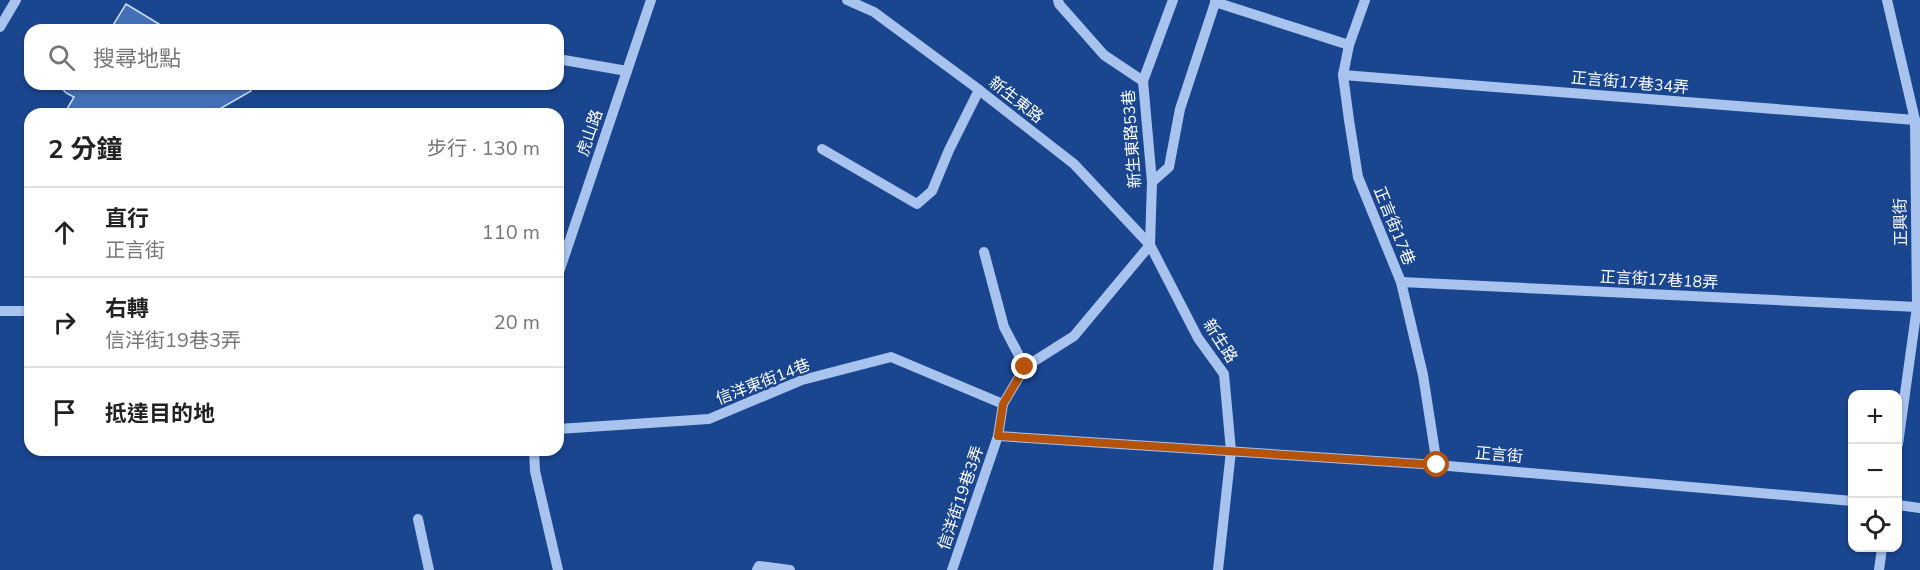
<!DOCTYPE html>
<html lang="zh-TW">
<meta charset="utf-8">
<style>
:root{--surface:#fff;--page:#f6f6f6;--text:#222;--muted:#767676;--line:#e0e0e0}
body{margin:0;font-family:"Nunito Sans","Noto Sans TC",sans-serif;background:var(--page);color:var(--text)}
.controls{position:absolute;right:18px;bottom:18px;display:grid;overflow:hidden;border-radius:12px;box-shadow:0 2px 4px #0004}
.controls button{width:54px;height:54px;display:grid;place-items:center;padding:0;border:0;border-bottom:2px solid var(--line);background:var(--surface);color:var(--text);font:30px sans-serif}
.stop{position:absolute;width:18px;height:18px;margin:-14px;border:4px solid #b45309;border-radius:50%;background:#fff}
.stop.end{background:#b45309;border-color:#fff;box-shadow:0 2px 6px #0008}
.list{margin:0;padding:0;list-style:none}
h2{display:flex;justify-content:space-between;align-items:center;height:78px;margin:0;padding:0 24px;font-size:26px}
h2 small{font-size:20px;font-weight:400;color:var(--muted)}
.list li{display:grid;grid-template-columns:39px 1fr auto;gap:18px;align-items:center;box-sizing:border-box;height:90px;padding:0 24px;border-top:2px solid var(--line)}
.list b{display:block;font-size:22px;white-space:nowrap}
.list p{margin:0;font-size:20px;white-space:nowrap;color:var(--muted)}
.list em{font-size:20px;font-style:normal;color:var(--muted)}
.icon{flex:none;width:33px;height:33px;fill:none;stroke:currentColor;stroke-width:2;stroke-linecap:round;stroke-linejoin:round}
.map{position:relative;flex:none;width:1920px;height:570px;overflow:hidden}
.search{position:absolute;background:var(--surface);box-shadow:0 2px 4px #0004;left:24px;top:24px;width:540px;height:66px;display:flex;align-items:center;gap:15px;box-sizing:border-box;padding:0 21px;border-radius:18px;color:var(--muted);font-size:22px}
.panel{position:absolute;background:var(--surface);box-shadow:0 2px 4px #0004;left:24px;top:108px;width:540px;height:348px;border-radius:18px}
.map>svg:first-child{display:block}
</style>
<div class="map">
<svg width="1920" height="570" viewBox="0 0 1920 570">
<rect width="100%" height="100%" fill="#1a458f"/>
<g fill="#436fb7" stroke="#cedffa" stroke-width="1.5">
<path d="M126 4 159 24 155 30H110Z"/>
<path d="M58 84H247L251 91 211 114H64L74 97 66 93Z"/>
</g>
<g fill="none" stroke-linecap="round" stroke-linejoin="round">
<g stroke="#a8c3ee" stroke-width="10">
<path d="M847 0 874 12 974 86 1074 164 1150 245 1198 338 1224 374 1231 451 1218 570"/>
<path d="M1058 0 1059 4 1104 55 1143 81"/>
<path d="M1365 0 1349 45 1343 75 1349 120 1358 177 1401 282 1423 375 1437 465"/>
<path d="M1887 0 1915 120 1917 307 1898 444"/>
<path d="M1215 2 1349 45"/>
<path d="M0 27 16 0"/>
<path d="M558 59 627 71"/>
<path d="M1343 75 1915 120"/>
<path d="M822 149 917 204 932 191 949 150 979 90"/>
<path d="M1152 182 1169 167 1180 109 1216 0"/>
<path d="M1150 245 1152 182 1143 81 1173 0"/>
<path d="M984 252 1004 327 1025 367"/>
<path d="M558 275 651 0"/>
<path d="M1401 282 1917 307"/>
<path d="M0 311H30"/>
<path d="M558 429 709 419 802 380 891 357 1003 404"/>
<path d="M998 436 1437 465 1852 501"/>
<path d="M534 450 535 471 558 570"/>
<path d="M1898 505 1920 508"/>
<path d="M418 519 429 570"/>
<path d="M757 570 759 566 790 570"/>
<path d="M952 570 998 436 1003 404 1025 367 1074 336 1150 245"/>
<path d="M1879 570 1882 548"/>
</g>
</g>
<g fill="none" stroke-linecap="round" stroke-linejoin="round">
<path stroke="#b45309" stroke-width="8" d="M1025 367 1003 404 998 436 1437 465"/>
</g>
<g text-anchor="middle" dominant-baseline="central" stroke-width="5" stroke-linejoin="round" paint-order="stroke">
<g font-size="16" fill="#fff" stroke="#1a458f">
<text transform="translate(1630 83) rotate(5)">正言街17巷34弄</text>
<text transform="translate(1016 100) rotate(38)">新生東路</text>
<text transform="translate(590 133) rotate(-71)">虎山路</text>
<text transform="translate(1132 139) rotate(-94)">新生東路53巷</text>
<text transform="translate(1901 222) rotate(-91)">正興街</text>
<text transform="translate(1394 226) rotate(68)">正言街17巷</text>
<text transform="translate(1659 280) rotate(3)">正言街17巷18弄</text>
<text transform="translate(1220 341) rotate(57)">新生路</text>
<text transform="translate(763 382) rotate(-21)">信洋東街14巷</text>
<text transform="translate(1499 455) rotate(5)">正言街</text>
<text transform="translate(961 498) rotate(-71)">信洋街19巷3弄</text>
</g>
</g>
</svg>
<div class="controls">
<button>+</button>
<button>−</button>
<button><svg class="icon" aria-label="locate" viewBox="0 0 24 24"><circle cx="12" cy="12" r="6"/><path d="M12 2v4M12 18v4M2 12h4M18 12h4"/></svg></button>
</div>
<div class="stop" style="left:1437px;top:465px"></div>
<div class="stop end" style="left:1025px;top:367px"></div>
<div class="search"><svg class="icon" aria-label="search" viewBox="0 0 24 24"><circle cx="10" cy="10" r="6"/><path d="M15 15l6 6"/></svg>搜尋地點</div>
<section class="panel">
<h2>2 分鐘<small>步行 · 130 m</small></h2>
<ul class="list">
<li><svg class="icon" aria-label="ahead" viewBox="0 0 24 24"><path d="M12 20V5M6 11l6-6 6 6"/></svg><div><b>直行</b><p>正言街</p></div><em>110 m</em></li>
<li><svg class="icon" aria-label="right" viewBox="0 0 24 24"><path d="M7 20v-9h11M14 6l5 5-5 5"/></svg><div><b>右轉</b><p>信洋街19巷3弄</p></div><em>20 m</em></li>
<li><svg class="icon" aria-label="arrive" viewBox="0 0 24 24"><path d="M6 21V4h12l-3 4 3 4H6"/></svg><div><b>抵達目的地</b></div></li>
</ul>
</section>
</div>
